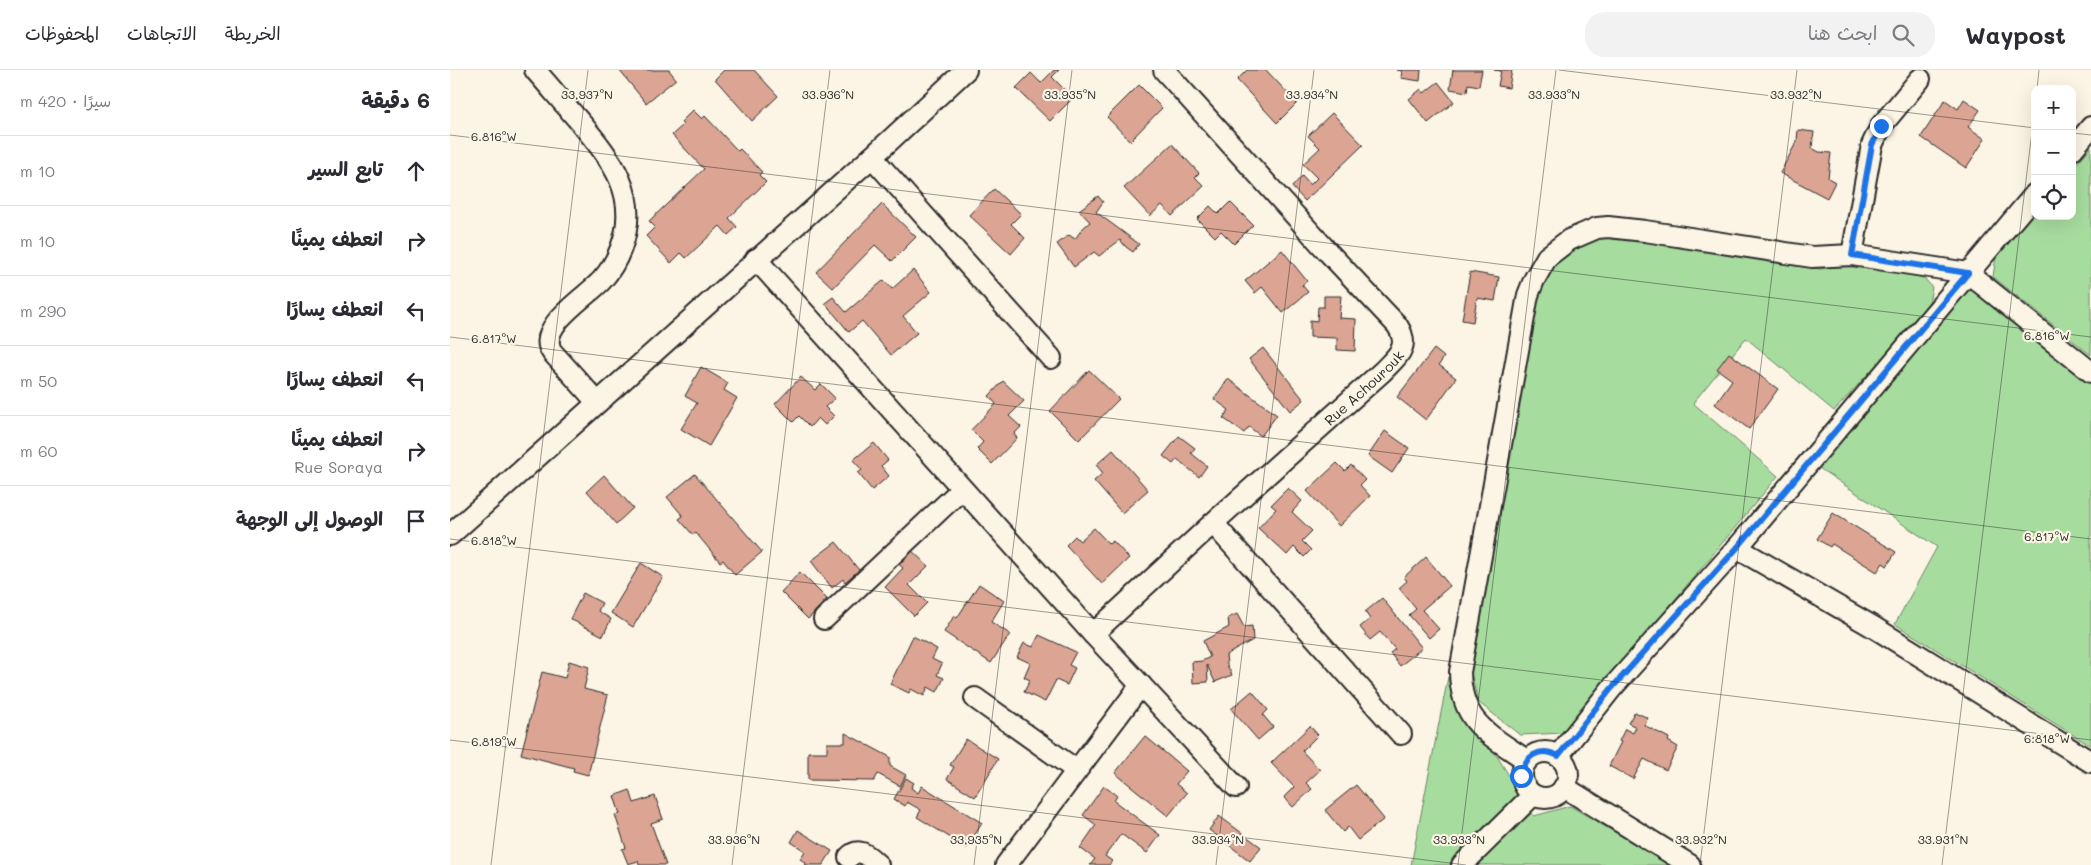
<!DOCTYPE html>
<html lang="ar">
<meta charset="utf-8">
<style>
:root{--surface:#fff;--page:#f2f2f3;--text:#2b2b33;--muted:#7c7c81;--line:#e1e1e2}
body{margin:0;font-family:Mali,"Playpen Sans Arabic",sans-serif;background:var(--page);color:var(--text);direction:rtl}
.controls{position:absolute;right:15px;top:15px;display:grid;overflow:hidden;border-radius:10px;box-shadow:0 5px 20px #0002}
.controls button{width:45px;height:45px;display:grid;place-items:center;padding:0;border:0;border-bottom:1px solid var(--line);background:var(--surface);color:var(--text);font:25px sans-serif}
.stop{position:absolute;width:15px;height:15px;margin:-11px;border:4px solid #1a73e8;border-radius:50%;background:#fff}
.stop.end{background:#1a73e8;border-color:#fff;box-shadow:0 1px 5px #0008}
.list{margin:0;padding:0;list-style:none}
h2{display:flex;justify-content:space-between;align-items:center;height:65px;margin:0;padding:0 20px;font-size:21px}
h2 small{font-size:16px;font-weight:400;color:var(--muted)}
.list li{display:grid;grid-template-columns:32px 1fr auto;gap:15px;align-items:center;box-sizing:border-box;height:70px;padding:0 20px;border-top:1px solid var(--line)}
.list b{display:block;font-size:19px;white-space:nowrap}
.list p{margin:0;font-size:16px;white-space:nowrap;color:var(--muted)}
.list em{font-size:16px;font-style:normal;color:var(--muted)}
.icon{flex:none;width:28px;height:28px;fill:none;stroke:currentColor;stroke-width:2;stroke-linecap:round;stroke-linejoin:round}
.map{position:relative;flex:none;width:1641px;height:795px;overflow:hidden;direction:ltr}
header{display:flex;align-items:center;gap:30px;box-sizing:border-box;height:70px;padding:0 25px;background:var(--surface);border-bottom:1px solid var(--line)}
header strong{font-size:24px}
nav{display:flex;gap:28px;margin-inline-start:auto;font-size:18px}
.search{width:350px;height:45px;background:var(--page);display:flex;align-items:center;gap:12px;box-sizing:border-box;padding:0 18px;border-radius:20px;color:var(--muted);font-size:19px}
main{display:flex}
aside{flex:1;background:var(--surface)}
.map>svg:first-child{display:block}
</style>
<header>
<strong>Waypost</strong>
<div class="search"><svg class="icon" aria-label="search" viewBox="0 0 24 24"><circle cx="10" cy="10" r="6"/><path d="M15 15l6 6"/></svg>ابحث هنا</div>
<nav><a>الخريطة</a><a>الاتجاهات</a><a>المحفوظات</a></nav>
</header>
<main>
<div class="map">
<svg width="1641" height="795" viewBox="0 0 1641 795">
<rect width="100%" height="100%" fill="#fcf5e5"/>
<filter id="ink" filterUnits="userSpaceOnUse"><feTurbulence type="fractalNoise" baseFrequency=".02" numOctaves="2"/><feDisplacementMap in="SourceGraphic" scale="10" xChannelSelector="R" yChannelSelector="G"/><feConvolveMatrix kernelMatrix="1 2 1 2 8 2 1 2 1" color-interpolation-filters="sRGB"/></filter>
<g filter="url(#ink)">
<g fill="#a7dc9f" stroke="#698465">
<path d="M1641 77V285L1543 207 1546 186 1585 142V146H1622V99Z"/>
<path d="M1148 168H1171L1370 199 1393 195 1463 205 1474 208 1482 217 1478 239 1384 341 1296 268 1243 333 1328 406 1114 663 1070 665 1028 632 1021 603 1092 205 1111 185Z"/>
<path d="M1519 216 1641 313V676L1445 554 1487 477 1369 398Z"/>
<path d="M998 607 1084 746 1120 736 1221 795H961Z"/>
</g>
<g fill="#dba493" stroke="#2b2b2b">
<path d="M169 0H219L226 9 196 33Z"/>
<path d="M274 0H304L328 26 302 51 265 9Z"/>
<path d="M604 0H609L602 7 623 28 600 51 566 18 581 3 591 13Z"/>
<path d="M797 0H816L847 33 827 53 787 10Z"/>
<path d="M947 0H971L970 11 951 8 952 1Z"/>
<path d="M1003 0H1032L1029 16 1018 14 1017 22 1000 19Z"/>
<path d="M1044 0H1062L1059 18 1048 16 1051 1Z"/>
<path d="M988 12 1004 32 978 53 959 29 971 19 974 23Z"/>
<path d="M689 15 712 38 680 71 657 47Z"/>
<path d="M1514 29 1530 40 1518 57 1535 69 1516 98 1471 67 1495 30 1508 39Z"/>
<path d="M243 40 252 49 255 46 288 81 290 79 312 102 309 105 316 112 279 148 287 157 278 165 270 156 236 188 231 183 221 193 196 166 205 157 199 151 254 99 222 65 233 55 231 52Z"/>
<path d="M882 43 913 75 855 131 842 117 852 106 860 115 867 108 853 94 870 78 858 66Z"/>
<path d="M1348 60 1364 62 1362 78 1369 82 1381 83 1378 108 1385 112 1377 128 1330 103 1347 71Z"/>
<path d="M722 74 749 103 745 107 754 116 722 146 712 135 700 146 674 118Z"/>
<path d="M544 119 571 144 561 154 575 168 561 184 519 145Z"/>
<path d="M648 126 653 132 646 142 689 174 683 182 676 177 670 170 649 186 644 182 624 197 607 174 619 165 625 169 632 159 640 152 629 140Z"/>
<path d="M780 132 803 155 784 174 771 161 765 167 747 149 760 136 768 144Z"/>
<path d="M432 134 466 167 442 191 425 175 383 218 366 202Z"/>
<path d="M832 180 857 211 852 215 858 222 833 243 812 217 805 223 795 211Z"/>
<path d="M463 200 481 222 453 246 467 263 441 285 412 251 399 262 375 233 383 227 396 242 434 210 442 219Z"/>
<path d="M1020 202 1049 207 1045 231 1027 228 1023 252 1012 250Z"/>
<path d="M874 226H891L889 248 906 249 905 281 887 280V268L860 267V250L867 251 868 237H874Z"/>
<path d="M813 278 854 330 840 341 799 289Z"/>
<path d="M984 279 994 287 989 295 1006 308 976 350 947 327Z"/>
<path d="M1279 283 1328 319 1299 359 1265 334 1282 310 1267 299Z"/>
<path d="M251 297 278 313 274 320 287 328 259 376 231 359 247 333 235 326Z"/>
<path d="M639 300 669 329 629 370 600 341Z"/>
<path d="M351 307 365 320 371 314 385 328 375 337 384 346 375 355 368 348 360 357 349 346 343 352 325 334Z"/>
<path d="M778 309 827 345 811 366 799 357 794 363 773 348 779 340 764 329Z"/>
<path d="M553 311 574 331 559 346 571 357 564 364 567 368 542 394 527 379 533 372 521 360 546 334 539 326Z"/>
<path d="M935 361 959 378 942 403 918 386Z"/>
<path d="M729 366 745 378 741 383 757 396 749 407 727 389 723 394 713 386Z"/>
<path d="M424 373 438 390 431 396 439 406 422 420 408 403 412 400 403 390Z"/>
<path d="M663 380 698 420 672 443 644 411 653 403 646 395Z"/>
<path d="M887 393 895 401 901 395 915 410 910 415 920 426 889 456 857 421Z"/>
<path d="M245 404 312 482 285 505 273 490 270 492 246 463 243 465 229 449 233 446 217 427Z"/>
<path d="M154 405 183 438 166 454 137 421Z"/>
<path d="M838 418 852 431 842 442 862 461 852 471 861 480 854 487 844 477 837 485 808 458 826 439 821 435Z"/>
<path d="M1383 443 1446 482 1437 496 1433 493 1427 502 1382 474 1380 477 1367 469Z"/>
<path d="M644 458 659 474 663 471 679 488 652 514 616 475 625 466 630 471Z"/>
<path d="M386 472 409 500 395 512 393 509 382 518 361 491Z"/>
<path d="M457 476 478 496 459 515 477 533 464 546 435 517 453 498 444 490Z"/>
<path d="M976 487 1000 516 972 540 989 559 979 568 959 545 966 539 949 518 957 511 954 507Z"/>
<path d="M191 493 213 507 183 557 161 543Z"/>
<path d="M350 502 377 529 358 549 331 522Z"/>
<path d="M529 514 554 531 541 552 560 564 541 593 494 562 504 546 507 548Z"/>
<path d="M133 523 152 533 148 541 161 549 153 566 120 549Z"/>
<path d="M932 528 972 578 950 596 940 583 945 579 930 562 920 570 910 557 920 549 915 542Z"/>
<path d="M787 544 794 557 802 556 803 570 776 585 777 595 782 605 765 612 757 595 758 612 743 613 742 592 752 591 760 587 753 571 779 557 778 548Z"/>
<path d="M589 565 626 582 619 595 625 598 617 615 606 610 595 632 574 622 580 610 574 607 580 593 567 587 574 573 583 577Z"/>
<path d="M463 566 487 579 482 589 492 594 487 605 494 608 487 622 478 617 474 626 461 619 459 623 440 614Z"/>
<path d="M119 591 139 597 134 619 158 625 138 705 123 701 124 698 71 684 92 602 115 608Z"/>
<path d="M802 621 818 640 813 645 823 657 808 670 781 639Z"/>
<path d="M1185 642 1198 648 1194 655 1219 668 1218 671 1228 677 1216 700 1194 689 1183 709 1159 696 1171 672 1169 671 1175 659 1183 663 1186 657 1178 653Z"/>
<path d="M860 656 868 665 852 681 870 700 856 713 862 719 843 737 834 727 844 717 821 693Z"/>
<path d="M395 663 440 687V696L456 705 450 716 428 704 424 711 358 710V682H377V673H395Z"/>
<path d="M695 666 737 701 726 714 737 723 718 746 665 703Z"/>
<path d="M516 669 548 689 525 727 497 709 504 697 500 695Z"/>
<path d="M456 708 464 713 461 718 468 723 472 716 532 753 517 778 467 747 471 740 457 732 455 736 444 729Z"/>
<path d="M906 715 934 749 908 770 898 757 893 762 875 740Z"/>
<path d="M654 716 667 726 664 731 710 765 697 783 671 764 655 786 662 791 659 795H640L645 789 630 778 646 755 633 745Z"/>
<path d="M180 720 184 733 205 726 213 749 201 753 216 795H189L188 791 178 794 172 779 176 778 165 745 170 744 164 726Z"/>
<path d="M769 746 811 777 800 791 759 760Z"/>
<path d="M348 760 382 781 373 795H355L356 793 350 789 355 781 341 772Z"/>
</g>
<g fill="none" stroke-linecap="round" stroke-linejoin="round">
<g stroke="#2b2b2b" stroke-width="24">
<g id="minor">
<path d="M85 0C100 17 115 35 130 52 161 89 191 125 171 178 167 189 160 201 152 210 137 227 85 257 102 282L147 332"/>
<path d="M1622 80 1641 57"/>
<path d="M422 87 601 288"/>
<path d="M1402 185 1422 75 1431 56 1470 9"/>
<path d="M306 189 643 564 786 717"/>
<path d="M763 453 951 664"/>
<path d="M0 465 422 87 516 0"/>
<path d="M1287 478 1425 558 1641 692"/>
<path d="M374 549 512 419"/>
<path id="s1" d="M643 564 763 453 933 301C948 285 961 277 947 255L878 182 714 0"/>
<path d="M525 628 626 700"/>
<circle cx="1095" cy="705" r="23"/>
<path d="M1108 686 1161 619 1287 478 1585 124"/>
<path d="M1076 690C1039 664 1011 653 1010 602L1078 225 1084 210 1097 187 1119 170 1147 158 1158 157 1195 161 1362 187 1402 185 1518 203 1641 302"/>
<path d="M1114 717 1240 795"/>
<path d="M399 787C410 776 419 787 428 795"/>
<path d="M556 795 691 615"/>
<path d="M1012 795 1083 725"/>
</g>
</g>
<use href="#minor" stroke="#fcf5e5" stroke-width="20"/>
</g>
</g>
<g fill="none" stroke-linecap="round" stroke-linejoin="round" filter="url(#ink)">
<path stroke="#1a73e8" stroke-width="6" d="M1071 706C1074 686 1090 676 1108 686L1161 619 1287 478 1518 203 1402 185 1422 75 1431 56"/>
</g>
<path fill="none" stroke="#2b2b2b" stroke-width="1" stroke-opacity="0.45" d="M1109 0 1585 58M1587 19 1589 0M1622 63 1641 65M0 65 1641 267M0 267 1641 469M0 469 1641 670M0 670 1016 795M41 795 138 0M282 795 380 0M524 795 622 0M766 795 864 0M1008 795 1106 0M1250 795 1347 0M1492 795 1585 37"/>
<g text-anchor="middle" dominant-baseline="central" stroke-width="4.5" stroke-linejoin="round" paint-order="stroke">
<g font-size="14" fill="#2b2b2b" stroke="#fcf5e5">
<text stroke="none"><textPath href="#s1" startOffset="366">Rue Achourouk</textPath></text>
</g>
</g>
<g font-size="12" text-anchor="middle" fill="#2b2b2b" stroke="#fcf5e5" stroke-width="4.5" stroke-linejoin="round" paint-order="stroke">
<text x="137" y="29">33.937°N</text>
<text x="378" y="29">33.936°N</text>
<text x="620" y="29">33.935°N</text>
<text x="862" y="29">33.934°N</text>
<text x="1104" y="29">33.933°N</text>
<text x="1346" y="29">33.932°N</text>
<text x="44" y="71">6.816°W</text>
<text x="1597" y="270">6.816°W</text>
<text x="44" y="273">6.817°W</text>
<text x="1597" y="471">6.817°W</text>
<text x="44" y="475">6.818°W</text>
<text x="1597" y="673">6.818°W</text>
<text x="44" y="676">6.819°W</text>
<text x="284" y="774">33.936°N</text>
<text x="526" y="774">33.935°N</text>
<text x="768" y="774">33.934°N</text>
<text x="1009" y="774">33.933°N</text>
<text x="1251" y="774">33.932°N</text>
<text x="1493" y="774">33.931°N</text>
</g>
</svg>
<div class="controls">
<button>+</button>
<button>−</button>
<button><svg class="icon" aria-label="locate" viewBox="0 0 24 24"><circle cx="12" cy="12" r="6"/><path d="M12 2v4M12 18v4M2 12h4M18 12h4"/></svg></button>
</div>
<div class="stop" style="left:1071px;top:706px"></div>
<div class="stop end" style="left:1431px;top:56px"></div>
</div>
<aside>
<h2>6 دقيقة<small>سيرًا · 420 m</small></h2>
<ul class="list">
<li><svg class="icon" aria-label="ahead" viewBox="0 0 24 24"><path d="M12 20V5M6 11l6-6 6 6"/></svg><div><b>تابع السير</b></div><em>10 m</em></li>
<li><svg class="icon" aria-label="right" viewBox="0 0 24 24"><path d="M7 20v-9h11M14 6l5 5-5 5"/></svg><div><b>انعطف يمينًا</b></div><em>10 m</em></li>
<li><svg class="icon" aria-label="left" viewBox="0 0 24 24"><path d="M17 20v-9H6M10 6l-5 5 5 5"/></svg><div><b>انعطف يسارًا</b></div><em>290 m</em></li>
<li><svg class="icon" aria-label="left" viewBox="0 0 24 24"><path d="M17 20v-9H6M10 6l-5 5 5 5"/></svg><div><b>انعطف يسارًا</b></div><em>50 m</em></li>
<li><svg class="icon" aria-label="right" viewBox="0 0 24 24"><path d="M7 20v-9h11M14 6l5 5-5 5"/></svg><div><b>انعطف يمينًا</b><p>Rue Soraya</p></div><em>60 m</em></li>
<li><svg class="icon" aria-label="arrive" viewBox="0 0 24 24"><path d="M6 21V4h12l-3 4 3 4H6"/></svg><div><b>الوصول إلى الوجهة</b></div></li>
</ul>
</aside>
</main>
